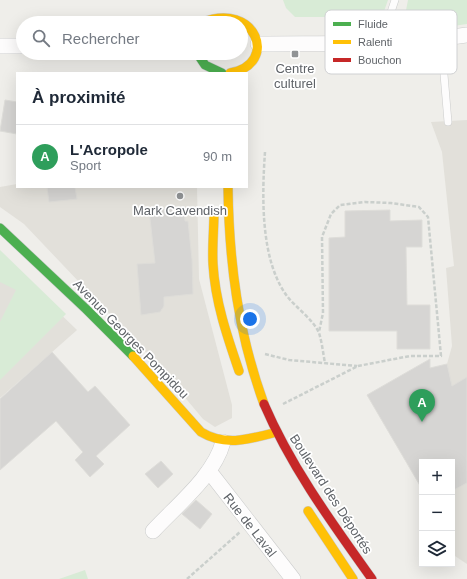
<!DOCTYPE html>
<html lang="fr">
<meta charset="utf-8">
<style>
:root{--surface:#fff;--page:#f6f6f7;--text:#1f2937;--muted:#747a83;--line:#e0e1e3;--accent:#1a73e8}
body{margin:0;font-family:Arial,sans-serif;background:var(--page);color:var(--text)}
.controls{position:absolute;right:12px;bottom:12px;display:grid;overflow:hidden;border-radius:0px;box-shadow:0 4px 16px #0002}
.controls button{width:36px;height:36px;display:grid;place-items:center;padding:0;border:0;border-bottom:1px solid var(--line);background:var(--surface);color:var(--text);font:20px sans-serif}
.you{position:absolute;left:250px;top:319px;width:14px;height:14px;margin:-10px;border:3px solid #fff;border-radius:50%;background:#1a73e8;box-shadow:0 0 0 6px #1a73e833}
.badge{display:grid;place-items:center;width:26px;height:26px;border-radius:50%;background:var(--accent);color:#fff;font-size:13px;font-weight:700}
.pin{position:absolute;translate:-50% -33px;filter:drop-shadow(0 1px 2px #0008)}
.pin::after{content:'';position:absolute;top:21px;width:14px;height:12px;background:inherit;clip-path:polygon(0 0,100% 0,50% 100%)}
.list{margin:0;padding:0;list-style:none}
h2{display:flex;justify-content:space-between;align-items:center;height:52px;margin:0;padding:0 16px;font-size:17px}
h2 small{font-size:13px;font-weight:400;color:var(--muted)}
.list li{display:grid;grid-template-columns:26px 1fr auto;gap:12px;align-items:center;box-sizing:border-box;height:64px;padding:0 16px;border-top:1px solid var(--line)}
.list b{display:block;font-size:15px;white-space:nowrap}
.list p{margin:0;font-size:13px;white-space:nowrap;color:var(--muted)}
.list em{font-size:13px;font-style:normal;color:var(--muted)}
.icon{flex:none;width:22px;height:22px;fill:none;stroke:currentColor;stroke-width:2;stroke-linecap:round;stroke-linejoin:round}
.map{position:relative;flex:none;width:467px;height:579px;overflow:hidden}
.search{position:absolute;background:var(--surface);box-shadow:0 4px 16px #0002;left:16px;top:16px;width:232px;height:44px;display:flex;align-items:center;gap:10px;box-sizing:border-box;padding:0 14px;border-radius:22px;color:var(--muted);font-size:15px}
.panel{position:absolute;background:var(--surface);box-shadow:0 4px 16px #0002;left:16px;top:72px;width:232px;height:116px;border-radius:0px}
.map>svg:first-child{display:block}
</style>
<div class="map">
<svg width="467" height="579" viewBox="0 0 467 579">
<rect width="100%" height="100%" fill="#efeeea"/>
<g fill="#e2e0da">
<path d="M467 120V431L454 396 447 364 452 346 446 268 454 266 442 152 431 122Z"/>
<path d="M17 184V187H197L199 279 232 405V418L215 427 203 419 157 364 24 224 0 207V187Z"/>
<path d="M0 256 77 330 0 398Z"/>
<path d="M467 483V564L452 554V491Z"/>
</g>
<g fill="#d8ebd6">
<path d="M283 0H388L382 17H295L286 8Z"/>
<path d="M408 0H467V24L446 27 439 21H404Z"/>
<path d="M0 250 66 314 0 380V322L16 290 0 282Z"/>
<path d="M85 570 88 579H59Z"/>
</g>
<g fill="#d6d5d3" stroke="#deddd9">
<path d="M5 100 17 102V134L0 131Z"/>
<path d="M47 187H75L77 199 49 202Z"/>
<path d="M184 206 185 221H188L192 259 193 294 164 297V306L160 312 141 315 137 264 155 263 149 210Z"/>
<path d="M390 210V221L422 220V247H406L407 305H430V349H397V331H329V238L345 237V211Z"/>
<path d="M52 352 88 392 95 386 130 425 96 456 104 464 90 477 75 460 83 452 56 421 0 470V399Z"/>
<path d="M430 359V368L447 364 452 386 467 377V483L452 491V462H422V489L367 395Z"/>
<path d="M161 461 173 474 158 488 145 474Z"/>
<path d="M196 500 212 514 200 529 182 514Z"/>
</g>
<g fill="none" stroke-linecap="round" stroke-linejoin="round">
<g stroke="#cbcccc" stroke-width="8">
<g id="lane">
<path d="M441 39 448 122"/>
<path d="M381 42 395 0"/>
</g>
</g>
<g stroke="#cbcccc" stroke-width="16">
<g id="street">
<path d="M258 44C327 43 398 46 467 35"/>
<path d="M0 46H23"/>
<path d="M209 471 293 579"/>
<path d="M153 531C177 505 214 476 223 442"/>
</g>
</g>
<g stroke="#cacacb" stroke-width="10">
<g id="fast">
<path d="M197 53 205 65 222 73"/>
<path d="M0 228 86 309 133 356"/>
</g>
</g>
<g stroke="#cacacb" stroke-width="10">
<g id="slow">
<path d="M201 23C256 0 280 64 230 73"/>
<path d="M228 187C229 262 238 333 264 404"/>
<path d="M214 212C214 229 212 247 213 264 215 301 227 336 239 371"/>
<path d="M133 356 201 432C226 447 250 439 277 432"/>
<path d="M308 511 353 579"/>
</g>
</g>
<g stroke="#cacacb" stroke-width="10">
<path id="jam" d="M264 404C291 467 332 523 372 579"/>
</g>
<g stroke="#cacfcc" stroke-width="2.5" stroke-dasharray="4 2" stroke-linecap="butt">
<path d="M265 152C262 195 260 260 287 296 295 307 314 320 319 333 322 342 323 353 325 363"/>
<path d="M265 354 289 360 357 366"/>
<path d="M283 404 358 366 410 356H441L428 217 419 207 391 203 365 202 340 205 331 214 322 237 323 313 319 332"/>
<path d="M187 579 240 532"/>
</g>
<use href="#lane" stroke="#fdfcfc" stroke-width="7"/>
<use href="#street" stroke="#fdfcfc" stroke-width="15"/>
<use href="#fast" stroke="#4caf50" stroke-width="9"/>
<use href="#slow" stroke="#ffc107" stroke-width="9"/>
<use href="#jam" stroke="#c62828" stroke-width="9"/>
</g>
<g fill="#919496" stroke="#fff" stroke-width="1.5">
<rect x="291" y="50" width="8" height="8" rx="2"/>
<circle cx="180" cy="196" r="4"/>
</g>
<g text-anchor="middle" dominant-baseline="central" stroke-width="3.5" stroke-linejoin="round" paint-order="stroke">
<g font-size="13" fill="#5f6368" stroke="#fff">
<text x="295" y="68">Centre<tspan x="295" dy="15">culturel</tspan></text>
<text x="180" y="210">Mark Cavendish</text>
</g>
<g font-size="13" fill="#5f6368" stroke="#fff">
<text transform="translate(131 339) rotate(46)">Avenue Georges Pompidou</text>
<text transform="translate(331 494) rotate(57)">Boulevard des Déportés</text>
<text transform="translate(250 525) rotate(52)">Rue de Laval</text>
</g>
</g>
<rect x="325" y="10" width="132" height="64" rx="6" fill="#fff" stroke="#cfd0d2" stroke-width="1"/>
<rect x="333" y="22" width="18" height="4" fill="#4caf50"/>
<rect x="333" y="40" width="18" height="4" fill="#ffc107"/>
<rect x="333" y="58" width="18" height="4" fill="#c62828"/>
<g font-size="11" fill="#5f6368">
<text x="358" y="28">Fluide</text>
<text x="358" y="46">Ralenti</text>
<text x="358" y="64">Bouchon</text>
</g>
</svg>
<div class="controls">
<button>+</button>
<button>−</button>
<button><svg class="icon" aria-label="layers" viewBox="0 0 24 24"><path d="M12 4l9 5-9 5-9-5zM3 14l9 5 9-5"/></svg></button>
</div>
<div class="you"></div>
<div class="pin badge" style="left:422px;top:422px;background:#2e9e5b">A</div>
<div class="search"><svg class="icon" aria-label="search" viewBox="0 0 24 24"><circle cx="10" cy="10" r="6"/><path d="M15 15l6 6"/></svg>Rechercher</div>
<section class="panel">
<h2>À proximité<small></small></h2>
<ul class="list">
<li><span class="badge" style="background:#2e9e5b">A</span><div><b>L'Acropole</b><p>Sport</p></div><em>90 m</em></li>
</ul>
</section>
</div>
